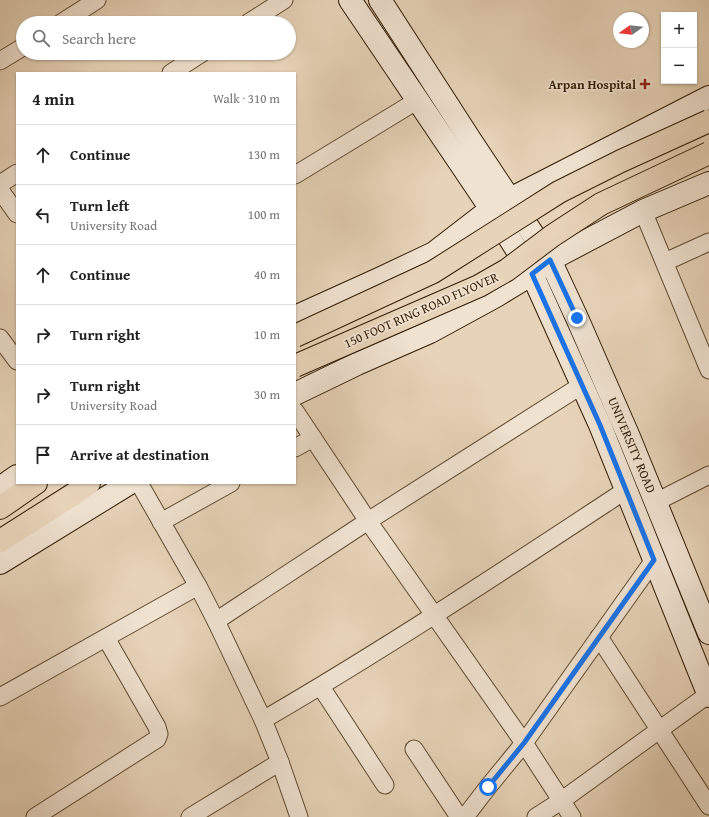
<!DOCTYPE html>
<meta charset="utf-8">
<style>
:root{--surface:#fff;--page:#f2f2f2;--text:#222;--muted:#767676;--line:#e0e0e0}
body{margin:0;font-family:"Gentium Book Plus",serif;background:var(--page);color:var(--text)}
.controls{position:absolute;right:12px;top:12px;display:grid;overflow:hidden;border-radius:0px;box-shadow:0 1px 3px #0004}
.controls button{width:36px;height:36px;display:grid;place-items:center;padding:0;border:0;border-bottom:1px solid var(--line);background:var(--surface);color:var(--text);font:20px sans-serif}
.compass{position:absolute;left:613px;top:12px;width:36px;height:36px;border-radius:50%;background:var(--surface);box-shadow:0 1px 3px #0004;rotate:255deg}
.stop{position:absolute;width:12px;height:12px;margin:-9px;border:3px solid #1a73e8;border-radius:50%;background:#fff}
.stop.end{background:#1a73e8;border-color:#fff;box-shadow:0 1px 4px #0008}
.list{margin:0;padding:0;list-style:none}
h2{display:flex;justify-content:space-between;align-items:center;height:52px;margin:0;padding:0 16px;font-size:17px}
h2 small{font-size:13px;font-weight:400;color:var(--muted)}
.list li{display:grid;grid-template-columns:26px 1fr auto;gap:12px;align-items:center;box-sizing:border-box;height:60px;padding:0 16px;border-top:1px solid var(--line)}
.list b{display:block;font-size:15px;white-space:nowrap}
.list p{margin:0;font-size:13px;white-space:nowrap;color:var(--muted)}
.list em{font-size:13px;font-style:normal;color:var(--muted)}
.icon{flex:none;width:22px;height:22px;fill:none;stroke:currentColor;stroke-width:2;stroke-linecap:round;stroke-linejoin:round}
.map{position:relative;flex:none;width:709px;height:817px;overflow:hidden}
.search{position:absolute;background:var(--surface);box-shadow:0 1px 3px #0004;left:16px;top:16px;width:280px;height:44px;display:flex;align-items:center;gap:10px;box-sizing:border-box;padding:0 14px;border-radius:22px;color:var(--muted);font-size:15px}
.panel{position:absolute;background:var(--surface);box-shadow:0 1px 3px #0004;left:16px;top:72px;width:280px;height:412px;border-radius:0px}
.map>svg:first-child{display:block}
</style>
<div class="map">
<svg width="709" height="817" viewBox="0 0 709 817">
<rect width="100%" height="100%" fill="#e7d3b8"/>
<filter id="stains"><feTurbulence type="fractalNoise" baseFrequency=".005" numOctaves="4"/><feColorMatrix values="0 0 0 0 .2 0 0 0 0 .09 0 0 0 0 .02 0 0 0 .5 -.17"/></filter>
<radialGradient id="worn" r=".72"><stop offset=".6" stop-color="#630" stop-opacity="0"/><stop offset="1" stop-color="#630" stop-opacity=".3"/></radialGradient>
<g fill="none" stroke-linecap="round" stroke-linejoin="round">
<g stroke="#5f4a30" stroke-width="19">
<g id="street">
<path d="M61 23 97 0"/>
<path d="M248 23 284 0"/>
<path d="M0 61 23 47"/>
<path d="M171 73 202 53"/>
<path d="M295 175 418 100"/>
<path d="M0 184 17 173"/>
<path d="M0 190 17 214"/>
<path d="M643 211 709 370"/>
<path d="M665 262 709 242"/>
<path d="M0 338 17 361"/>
<path d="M295 411 368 521 582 385"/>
<path d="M295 448 313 438"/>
<path d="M139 483 198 586 216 621 263 720 280 762 299 817"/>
<path d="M656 502 709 475"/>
<path d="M161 522 231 483"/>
<path d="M216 621 368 521 524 743 572 817"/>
<path d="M599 637 709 806"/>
<path d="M321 687 385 785"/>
<path d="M0 697 198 586"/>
<path d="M263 720C387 648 506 569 626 490"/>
<path d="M414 749 459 817"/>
<path d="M35 817 157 739 159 734 157 727 106 638"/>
<path d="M190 817 280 762"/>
<path d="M465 817 488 787 524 743 654 560"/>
<path d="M536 817 561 801 709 694"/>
</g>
</g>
<g stroke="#321c03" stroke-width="24">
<g id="secondary">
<path d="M350 0 491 209 532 274 600 425 709 696"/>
<path d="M380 0 471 141 550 260 577 318 629 437 709 633"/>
<path d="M295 317 379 279 434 253 491 209 510 199 709 97"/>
<path d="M295 394 357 364 430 332 496 296 532 274 550 260 643 211 709 183"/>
<path d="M0 488 17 476"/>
<path d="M0 563 130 483"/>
</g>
</g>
<g stroke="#321c03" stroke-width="24">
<g id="highway">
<path d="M0 508 36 483"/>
<path d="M0 541 74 494 89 483"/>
</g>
</g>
<use href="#street" stroke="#efe2d1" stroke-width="17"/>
<use href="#secondary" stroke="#efe2d1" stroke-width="22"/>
<use href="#highway" stroke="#e7d3b8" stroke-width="22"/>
<g stroke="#321c03" stroke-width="24" stroke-linecap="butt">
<g id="highway-bridge">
<path d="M295 336 433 272 559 192 621 161 709 121"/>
<path d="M295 366 479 286 507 270 552 236 601 204 709 153"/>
</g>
</g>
<use href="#highway-bridge" stroke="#e7d3b8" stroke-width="22"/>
</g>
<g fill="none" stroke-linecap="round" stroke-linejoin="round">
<path stroke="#1a73e8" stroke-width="5" d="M488 787 524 743 654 560 600 425 532 274 550 260 577 318"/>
</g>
<path fill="#8f2418" stroke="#efe2d1" stroke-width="1.5" d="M643 78h4v4h4v4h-4v4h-4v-4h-4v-4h4z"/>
<g text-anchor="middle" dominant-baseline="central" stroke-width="3.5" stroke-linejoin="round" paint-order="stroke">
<g font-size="13" font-weight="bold" fill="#321c03" stroke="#efe2d1" text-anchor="end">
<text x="636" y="84">Arpan Hospital</text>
</g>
<g font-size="13" fill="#321c03" stroke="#efe2d1">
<text transform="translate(421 310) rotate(-24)">150 FOOT RING ROAD FLYOVER</text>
<text transform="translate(632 445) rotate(67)">UNIVERSITY ROAD</text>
</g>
</g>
<rect width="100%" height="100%" filter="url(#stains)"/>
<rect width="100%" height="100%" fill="url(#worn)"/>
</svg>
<div class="controls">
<button>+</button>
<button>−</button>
</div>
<svg class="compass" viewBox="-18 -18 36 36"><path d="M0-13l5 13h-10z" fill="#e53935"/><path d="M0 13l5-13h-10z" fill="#767676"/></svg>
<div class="stop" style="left:488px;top:787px"></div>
<div class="stop end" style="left:577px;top:318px"></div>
<div class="search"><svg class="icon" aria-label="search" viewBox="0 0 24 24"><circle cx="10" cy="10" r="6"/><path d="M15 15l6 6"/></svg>Search here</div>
<section class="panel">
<h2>4 min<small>Walk · 310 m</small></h2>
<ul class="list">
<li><svg class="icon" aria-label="ahead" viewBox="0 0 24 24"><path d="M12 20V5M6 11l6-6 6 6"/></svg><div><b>Continue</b></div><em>130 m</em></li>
<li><svg class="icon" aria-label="left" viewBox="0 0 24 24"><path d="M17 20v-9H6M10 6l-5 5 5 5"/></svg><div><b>Turn left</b><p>University Road</p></div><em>100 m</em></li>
<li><svg class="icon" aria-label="ahead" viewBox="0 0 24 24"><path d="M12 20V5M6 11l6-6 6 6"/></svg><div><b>Continue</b></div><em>40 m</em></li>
<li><svg class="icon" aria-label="right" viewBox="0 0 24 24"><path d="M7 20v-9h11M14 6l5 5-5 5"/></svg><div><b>Turn right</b></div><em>10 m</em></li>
<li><svg class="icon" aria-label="right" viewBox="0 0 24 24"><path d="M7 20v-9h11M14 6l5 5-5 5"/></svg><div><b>Turn right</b><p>University Road</p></div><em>30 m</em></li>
<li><svg class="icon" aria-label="arrive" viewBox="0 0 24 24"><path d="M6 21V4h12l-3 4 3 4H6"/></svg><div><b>Arrive at destination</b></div></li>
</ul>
</section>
</div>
